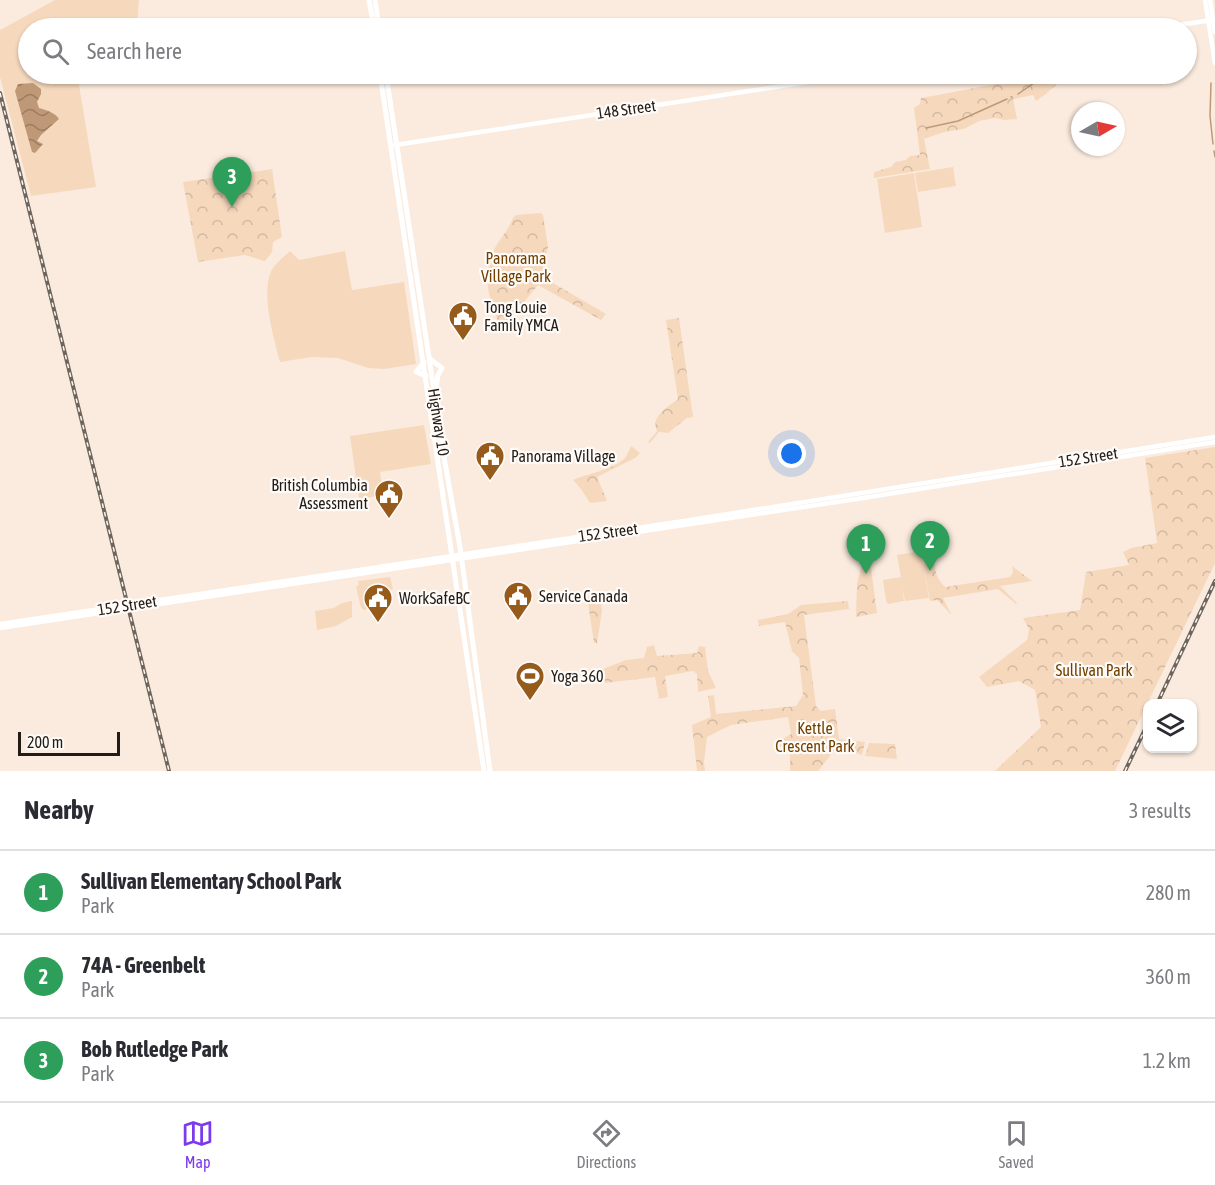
<!DOCTYPE html>
<style>
:root{--surface:#fff;--page:#f2f2f3;--text:#2b2b33;--muted:#7c7c81;--line:#e1e1e2;--accent:#7c3aed}
body{margin:0;font-family:"Asap Condensed",sans-serif;background:var(--page);color:var(--text)}
.controls{position:absolute;right:18px;bottom:18px;display:grid;overflow:hidden;border-radius:12px;box-shadow:0 2px 4px #0004}
.controls button{width:54px;height:54px;display:grid;place-items:center;padding:0;border:0;border-bottom:2px solid var(--line);background:var(--surface);color:var(--text);font:30px sans-serif}
.compass{position:absolute;left:1071px;top:102px;width:54px;height:54px;border-radius:50%;background:var(--surface);box-shadow:0 2px 4px #0004;rotate:81deg}
.scale{position:absolute;left:18px;bottom:15px;width:102px;box-sizing:border-box;padding-left:6px;border:3px solid #221c17;border-top:0;font-size:16px;line-height:21px;white-space:nowrap;color:#221c17;-webkit-text-stroke:4px #fefbf8;paint-order:stroke}
.you{position:absolute;left:792px;top:454px;width:21px;height:21px;margin:-15px;border:4px solid #fff;border-radius:50%;background:#1a73e8;box-shadow:0 0 0 9px #1a73e833}
.badge{display:grid;place-items:center;width:39px;height:39px;border-radius:50%;background:var(--accent);color:#fff;font-size:20px;font-weight:700}
.pin{position:absolute;translate:-50% -50px;filter:drop-shadow(0 2px 3px #0008)}
.pin::after{content:'';position:absolute;top:32px;width:21px;height:18px;background:inherit;clip-path:polygon(0 0,100% 0,50% 100%)}
.list{margin:0;padding:0;list-style:none}
h2{display:flex;justify-content:space-between;align-items:center;height:78px;margin:0;padding:0 24px;font-size:26px}
h2 small{font-size:20px;font-weight:400;color:var(--muted)}
.list li{display:grid;grid-template-columns:39px 1fr auto;gap:18px;align-items:center;box-sizing:border-box;height:84px;padding:0 24px;border-top:2px solid var(--line)}
.list b{display:block;font-size:22px;white-space:nowrap}
.list p{margin:0;font-size:20px;white-space:nowrap;color:var(--muted)}
.list em{font-size:20px;font-style:normal;color:var(--muted)}
.icon{flex:none;width:33px;height:33px;fill:none;stroke:currentColor;stroke-width:2;stroke-linecap:round;stroke-linejoin:round}
.map{position:relative;flex:none;width:1215px;height:771px;overflow:hidden}
.search{position:absolute;background:var(--surface);box-shadow:0 2px 4px #0004;left:18px;right:18px;top:18px;height:66px;display:flex;align-items:center;gap:15px;box-sizing:border-box;padding:0 21px;border-radius:33px;color:var(--muted);font-size:22px}
.sheet{height:330px;background:var(--surface)}
nav{display:flex;justify-content:space-around;align-items:center;box-sizing:border-box;height:84px;border-top:2px solid var(--line);background:var(--surface);font-size:16px;color:var(--muted)}
nav a{display:grid;justify-items:center;gap:3px}
nav .on{color:var(--accent)}
.map>svg:first-child{display:block}
</style>
<div class="map">
<svg width="1215" height="771" viewBox="0 0 1215 771">
<defs>
<pattern id="forest-crowns" width="20" height="18" patternUnits="userSpaceOnUse" patternTransform="scale(1.5)"><rect width="20" height="18" fill="#f6d8bd"/><path d="M2 6a3 3 0 1 1 6 0M12 15a3 3 0 1 1 6 0" fill="none" stroke="#d3b9a2"/></pattern>
<pattern id="water-waves" width="16" height="10" patternUnits="userSpaceOnUse" patternTransform="scale(1.5)"><rect width="16" height="10" fill="#bf9977"/><path d="M0 5q4-4 8 0t8 0" fill="none" stroke="#9b7c61"/></pattern>
</defs>
<rect width="100%" height="100%" fill="#fbebde"/>
<g fill="#f6d8bd">
<path d="M55 0H139L137 25 134 28H28V74H97L95 79H78L96 187 31 196 0 77V30Z"/>
<path d="M953 167 956 186 918 192 915 173Z"/>
<path d="M914 173 922 227 885 233 877 179Z"/>
<path d="M290 251 299 260 345 251 352 290 404 282 416 364 384 369 368 368 338 358 311 357 280 362C274 338 259 290 273 268 277 262 285 256 290 251Z"/>
<path d="M424 425 431 464 380 472 383 495 359 499 350 436Z"/>
<path d="M921 551 929 598 905 601 902 586 904 601 888 604 886 601 883 580 901 577 897 555Z"/>
<path d="M390 577 393 589 389 590 384 604 364 610 361 608 356 586 359 585 358 581Z"/>
<path d="M352 601V617L336 626 317 630 315 611 334 608 342 603Z"/>
</g>
<g fill="url(#forest-crowns)">
<path d="M1029 74H1066C1063 80 1043 97 1036 101L1033 95 1013 99 1017 119 1004 120 995 118 979 121 964 129 944 132 924 139 930 169 874 178V172L891 167 895 162 906 160 910 156 920 155 914 108 920 104 921 98 1012 81V77Z"/>
<path d="M272 169 282 237 273 242 272 252 265 261 245 255 198 262 183 182Z"/>
<path d="M541 213 543 215 548 247 541 276 606 314 601 320 538 285 516 312 500 327C489 298 480 276 496 246 502 236 509 229 513 218L516 215Z"/>
<path d="M679 318 693 417 687 418 668 433 659 432 650 443 648 442 657 431C650 416 668 407 678 399L666 320Z"/>
<path d="M631 446 640 453 635 458 597 477 607 501 590 503 581 489 573 480C588 473 610 471 624 459 627 457 629 450 631 446Z"/>
<path d="M1215 447V563L1115 771H995L1041 727 1035 690 1019 681 987 687 979 677 1027 640 1029 629 1023 618 1080 610 1086 572 1129 565 1123 552 1131 548 1157 543 1145 458Z"/>
<path d="M936 525H940C936 548 927 569 945 587L1010 577 1013 572 1012 566 1032 581 1000 586 1017 603 1016 604 998 589 943 598 951 614 937 600 930 601 920 544 929 541Z"/>
<path d="M868 546 877 613 856 617 857 583Z"/>
<path d="M600 595 602 611 597 643H594L587 597Z"/>
<path d="M848 601 849 609 804 615 816 706 821 711 835 709 839 739 865 742 862 755 837 747 818 771H790V748L777 746V742L791 734 788 717 731 725 707 737 704 762 705 771H697L692 725 711 717 708 696 714 695 716 714 796 706 803 695 799 658 792 651 785 622 759 626 758 620 788 614 801 605Z"/>
<path d="M654 645 657 656 697 653 699 646 705 647 708 671 716 688 698 692 697 674 693 671 665 676 668 697 659 699 655 677 605 683 603 669 626 660 644 658 647 647Z"/>
<path d="M869 743 895 744 897 759 865 756Z"/>
</g>
<path fill="url(#water-waves)" d="M33 83 41 89V94L37 102 39 108C46 110 56 113 59 119L41 135 37 141 43 144 35 153 32 152 15 91 18 84Z"/>
<g fill="none" stroke-linecap="round" stroke-linejoin="round">
<g stroke="#bf9977" stroke-width="1.5">
<path d="M1211 83 1210 116 1213 144"/>
<path d="M1018 94 1047 74"/>
<path d="M1011 97H1012"/>
<path d="M926 128 958 121 1007 99"/>
<path d="M1214 151 1215 157"/>
</g>
<g stroke="#fff" stroke-width="4.5">
<path d="M1205 0 1215 63"/>
<path d="M1210 0 1215 32"/>
<path d="M1157 28 1213 20"/>
<path d="M395 145 861 74"/>
<path d="M0 624 684 521 1215 437"/>
<path d="M0 628 863 498 1215 442"/>
</g>
<g stroke="#fff" stroke-width="5">
<path d="M369 0 374 28"/>
<path d="M375 0 379 28"/>
<path d="M380 74 484 771"/>
<path d="M386 74 445 463 460 547 490 771"/>
<path d="M430 359 442 368 438 375 436 387"/>
<path d="M424 362 416 372 426 376"/>
</g>
<g stroke="#6e655d" stroke-width="4">
<g id="rail">
<path d="M0 93 169 771"/>
<path d="M1157 704 1215 581"/>
<path d="M1125 771 1148 723"/>
</g>
</g>
<use href="#rail" stroke="#fefbf8" stroke-width="1.5" stroke-dasharray="4.5" stroke-linecap="butt"/>
</g>
<defs>
<g id="civic-pin" transform="scale(1.5)"><path d="M0 17L-7.5 6A9.5 9.5 0 1 1 7.5 6Z" fill="#965b1a" stroke="#fefbf8"/><path d="M-.6-6.5H3V-4.5H.6V-3L4-1V1h2V6H-6V1h2V-1L-.6-3ZM-1.2 2.5V6h2.4V2.5Z" fill="#fff"/></g>
<g id="stadium-pin" transform="scale(1.5)"><path d="M0 17L-7.5 6A9.5 9.5 0 1 1 7.5 6Z" fill="#965b1a" stroke="#fefbf8"/><path d="M0-5a6.5 5 0 1 0 0 10a6.5 5 0 1 0 0-10ZM-3.5-1.8h7v3.6h-7Z" fill="#fff"/></g>
</defs>
<g fill-rule="evenodd">
<use href="#civic-pin" x="463" y="316"/>
<use href="#civic-pin" x="490" y="456"/>
<use href="#civic-pin" x="389" y="494"/>
<use href="#civic-pin" x="518" y="596"/>
<use href="#civic-pin" x="378" y="598"/>
<use href="#stadium-pin" x="530" y="676"/>
</g>
<g text-anchor="middle" dominant-baseline="central" stroke-width="4.5" stroke-linejoin="round" paint-order="stroke">
<g font-size="16" fill="#221c17" stroke="#fefbf8">
<text transform="translate(626 109) rotate(-8)">148 Street</text>
<text transform="translate(439 422) rotate(81)">Highway 10</text>
<text transform="translate(1088 457) rotate(-9)">152 Street</text>
<text transform="translate(608 532) rotate(-8)">152 Street</text>
<text transform="translate(127 605) rotate(-9)">152 Street</text>
</g>
<g font-size="16" fill="#714001" stroke="#fefbf8">
<text x="516" y="258">Panorama<tspan x="516" dy="18">Village Park</tspan></text>
<text x="1094" y="670">Sullivan Park</text>
<text x="815" y="728">Kettle<tspan x="815" dy="18">Crescent Park</tspan></text>
</g>
<g font-size="16" fill="#221c17" stroke="#fefbf8" text-anchor="start">
<text x="484" y="307">Tong Louie<tspan x="484" dy="18">Family YMCA</tspan></text>
<text x="511" y="456">Panorama Village</text>
<text x="368" y="485" text-anchor="end">British Columbia<tspan x="368" dy="18">Assessment</tspan></text>
<text x="539" y="596">Service Canada</text>
<text x="399" y="598">WorkSafeBC</text>
<text x="551" y="676">Yoga 360</text>
</g>
</g>
</svg>
<div class="controls">
<button><svg class="icon" aria-label="layers" viewBox="0 0 24 24"><path d="M12 4l9 5-9 5-9-5zM3 14l9 5 9-5"/></svg></button>
</div>
<svg class="compass" viewBox="-18 -18 36 36"><path d="M0-13l5 13h-10z" fill="#e53935"/><path d="M0 13l5-13h-10z" fill="#7c7c81"/></svg>
<div class="scale">200 m</div>
<div class="you"></div>
<div class="pin badge" style="left:866px;top:574px;background:#2e9e5b">1</div>
<div class="pin badge" style="left:930px;top:571px;background:#2e9e5b">2</div>
<div class="pin badge" style="left:232px;top:207px;background:#2e9e5b">3</div>
<div class="search"><svg class="icon" aria-label="search" viewBox="0 0 24 24"><circle cx="10" cy="10" r="6"/><path d="M15 15l6 6"/></svg>Search here</div>
</div>
<section class="sheet">
<h2>Nearby<small>3 results</small></h2>
<ul class="list">
<li><span class="badge" style="background:#2e9e5b">1</span><div><b>Sullivan Elementary School Park</b><p>Park</p></div><em>280 m</em></li>
<li><span class="badge" style="background:#2e9e5b">2</span><div><b>74A - Greenbelt</b><p>Park</p></div><em>360 m</em></li>
<li><span class="badge" style="background:#2e9e5b">3</span><div><b>Bob Rutledge Park</b><p>Park</p></div><em>1.2 km</em></li>
</ul>
</section>
<nav>
<a class="on"><svg class="icon" aria-label="map" viewBox="0 0 24 24"><path d="M3 6l6-2 6 2 6-2v14l-6 2-6-2-6 2zM9 4v14M15 6v14"/></svg>Map</a>
<a><svg class="icon" aria-label="directions" viewBox="0 0 24 24"><path d="M12 3l9 9-9 9-9-9zM9 14v-3h6M13 9l2 2-2 2"/></svg>Directions</a>
<a><svg class="icon" aria-label="saved" viewBox="0 0 24 24"><path d="M7 4h10v16l-5-4-5 4z"/></svg>Saved</a>
</nav>
